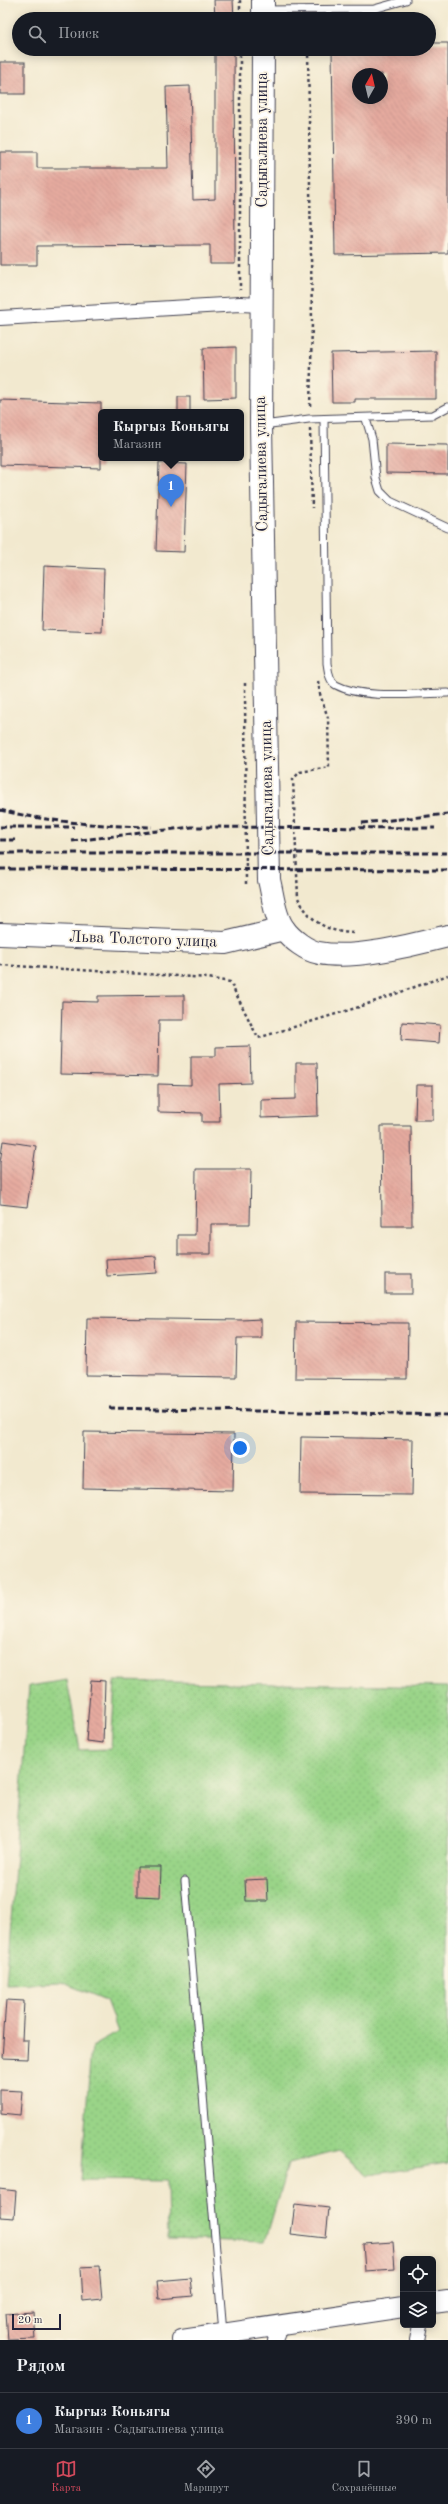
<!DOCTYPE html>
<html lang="ru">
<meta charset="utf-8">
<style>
:root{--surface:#171b24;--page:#20242c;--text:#f1f3f6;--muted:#9ea1a6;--line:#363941;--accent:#d1495b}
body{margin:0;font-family:"Old Standard TT",serif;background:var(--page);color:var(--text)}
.controls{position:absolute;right:12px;bottom:12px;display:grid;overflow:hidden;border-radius:6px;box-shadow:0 2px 10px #0003}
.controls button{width:36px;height:36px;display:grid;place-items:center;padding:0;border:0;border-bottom:1px solid var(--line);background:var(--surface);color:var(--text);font:20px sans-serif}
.compass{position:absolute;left:352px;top:68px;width:36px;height:36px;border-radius:50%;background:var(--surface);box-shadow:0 2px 10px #0003;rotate:8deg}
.scale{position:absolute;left:12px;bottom:10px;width:49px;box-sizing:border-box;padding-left:4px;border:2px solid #22223b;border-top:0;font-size:11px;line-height:14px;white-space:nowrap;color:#22223b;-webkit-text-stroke:3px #fcf5e5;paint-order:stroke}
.you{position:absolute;left:240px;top:1448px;width:14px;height:14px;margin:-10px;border:3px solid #fff;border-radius:50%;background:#1a73e8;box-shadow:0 0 0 6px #1a73e833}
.badge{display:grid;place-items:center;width:26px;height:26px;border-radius:50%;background:var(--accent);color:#fff;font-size:13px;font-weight:700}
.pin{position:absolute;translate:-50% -33px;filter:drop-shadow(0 1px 2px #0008)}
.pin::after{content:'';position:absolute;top:21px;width:14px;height:12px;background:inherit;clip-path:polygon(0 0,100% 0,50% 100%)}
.popup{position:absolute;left:98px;top:409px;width:146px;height:52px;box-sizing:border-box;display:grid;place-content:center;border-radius:6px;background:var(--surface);filter:drop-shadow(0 1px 3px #0005);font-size:13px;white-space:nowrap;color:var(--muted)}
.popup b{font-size:15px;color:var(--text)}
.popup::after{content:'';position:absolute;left:50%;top:100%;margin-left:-8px;border:8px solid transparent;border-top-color:var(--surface)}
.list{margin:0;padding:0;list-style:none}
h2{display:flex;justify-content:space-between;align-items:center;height:52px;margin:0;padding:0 16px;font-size:17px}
h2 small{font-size:13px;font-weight:400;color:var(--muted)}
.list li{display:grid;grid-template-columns:26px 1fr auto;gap:12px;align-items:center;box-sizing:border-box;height:56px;padding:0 16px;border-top:1px solid var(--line)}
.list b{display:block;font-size:15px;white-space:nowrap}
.list p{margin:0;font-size:13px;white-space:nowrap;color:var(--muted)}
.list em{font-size:13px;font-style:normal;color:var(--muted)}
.icon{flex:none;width:22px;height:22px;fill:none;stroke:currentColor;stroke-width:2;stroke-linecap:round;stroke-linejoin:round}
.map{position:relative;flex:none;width:448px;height:2340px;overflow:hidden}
.search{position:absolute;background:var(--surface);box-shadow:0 2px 10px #0003;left:12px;right:12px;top:12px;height:44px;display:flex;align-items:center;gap:10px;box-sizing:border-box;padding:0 14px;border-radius:22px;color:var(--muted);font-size:15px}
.sheet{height:108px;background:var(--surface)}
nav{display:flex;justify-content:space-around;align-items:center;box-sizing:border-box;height:56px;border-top:1px solid var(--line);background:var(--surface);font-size:11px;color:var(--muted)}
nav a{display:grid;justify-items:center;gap:2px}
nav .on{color:var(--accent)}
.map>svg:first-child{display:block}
</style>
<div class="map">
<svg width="448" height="2340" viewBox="0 0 448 2340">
<defs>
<pattern id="grass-dots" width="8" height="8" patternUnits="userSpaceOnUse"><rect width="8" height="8" fill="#9ad488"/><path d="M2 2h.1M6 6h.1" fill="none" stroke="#84b676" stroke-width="1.8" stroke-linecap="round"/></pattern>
<pattern id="building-back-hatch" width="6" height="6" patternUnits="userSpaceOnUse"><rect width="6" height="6" fill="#e5aa9f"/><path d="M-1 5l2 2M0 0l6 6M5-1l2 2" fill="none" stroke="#c4928a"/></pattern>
</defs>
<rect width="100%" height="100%" fill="#fcf5e5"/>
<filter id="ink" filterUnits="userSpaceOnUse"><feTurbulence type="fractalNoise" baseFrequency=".025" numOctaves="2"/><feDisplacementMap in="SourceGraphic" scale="8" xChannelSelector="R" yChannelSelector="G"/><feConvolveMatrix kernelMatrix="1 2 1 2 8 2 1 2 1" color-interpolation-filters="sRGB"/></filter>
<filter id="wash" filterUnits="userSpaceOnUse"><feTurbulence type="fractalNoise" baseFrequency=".012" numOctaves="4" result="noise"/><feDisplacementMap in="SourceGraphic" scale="16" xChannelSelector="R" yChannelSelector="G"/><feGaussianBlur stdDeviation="0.9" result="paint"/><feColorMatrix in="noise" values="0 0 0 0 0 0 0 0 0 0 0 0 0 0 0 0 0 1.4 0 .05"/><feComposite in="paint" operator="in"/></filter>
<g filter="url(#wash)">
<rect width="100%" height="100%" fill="#f2e9cf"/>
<path fill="url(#grass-dots)" stroke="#5e7b62" d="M67 1680 80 1750 111 1749 115 1681 448 1687V2163L368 2175 339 2151 288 2164 265 2242 168 2239 167 2181 81 2180 91 2047 118 2032 106 2000 61 1982 6 1984 29 1686Z"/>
<g id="blocks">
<g fill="url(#building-back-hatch)" fill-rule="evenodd">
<path d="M214 0H233L234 19H215Z"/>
<path d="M429 43H448V253L335 255 332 49H429ZM358 74H382V98H358Z"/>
<path d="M215 49H234L235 264H210V245L37 246V265H0V152H37V168H168L166 87 190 86 193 200 215 199Z"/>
<rect x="0" y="62" width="25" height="32"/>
<path d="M236 347V398L204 399 203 348Z"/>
<path d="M436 351V399H355V402H332L331 353Z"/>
<rect x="178" y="397" width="12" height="15"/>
<path d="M0 400 101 403V468L0 465Z"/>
<path d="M386 444 448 445V474L386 473Z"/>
<path d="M159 463 187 464 184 552 156 551Z"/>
<path d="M44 566 104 569 102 632 42 630Z"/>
<path d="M184 995V1020H159L158 1076 60 1074 62 1001 98 1002V996Z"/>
<path d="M402 1022 440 1025 439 1043 401 1040Z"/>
<path d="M250 1046 251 1083 219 1084 220 1122H202V1113L158 1112V1084L191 1085V1056H216V1047Z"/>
<path d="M296 1063H317L318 1116 261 1118V1100L296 1099Z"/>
<path d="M416 1085H433V1120H415Z"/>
<path d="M381 1126H411L412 1226H382Z"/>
<path d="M3 1141 36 1146 27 1207 0 1204V1163Z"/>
<path d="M196 1169H251L250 1224H211V1254H178V1235H195Z"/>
<path d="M156 1256 157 1273 107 1276 106 1259Z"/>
<rect x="385" y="1274" width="26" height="19"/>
<path d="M87 1318 242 1320 261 1319V1338H237L236 1377 86 1375Z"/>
<path d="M296 1322 408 1323 407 1379 295 1378Z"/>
<path d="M84 1432 234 1434 233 1491 83 1488Z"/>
<path d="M301 1437 413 1439 412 1495 300 1494Z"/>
<path d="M91 1680 105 1681 103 1743 86 1741Z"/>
<path d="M137 1867H161L160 1897 137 1896Z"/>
<path d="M267 1879 268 1901H246L245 1880Z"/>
<path d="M6 2000 24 2001 22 2040H28L27 2059 2 2058Z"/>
<path d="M0 2090 22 2091 20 2115 0 2113Z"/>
<path d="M0 2189 16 2191 14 2218 0 2217Z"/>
<path d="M295 2204 329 2208 326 2238 291 2234Z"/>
<path d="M393 2242 395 2269 365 2271 363 2244Z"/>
<path d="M99 2266 102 2299 83 2301 81 2267Z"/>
<path d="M191 2278 193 2296 159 2299 157 2281Z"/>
<path d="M33 2312 35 2339 8 2340 6 2314Z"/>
</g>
</g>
</g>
<g filter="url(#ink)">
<use href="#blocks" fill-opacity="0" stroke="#414051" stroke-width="1"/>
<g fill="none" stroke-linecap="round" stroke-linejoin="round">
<g stroke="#414051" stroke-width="9">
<g id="lane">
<path d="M265 10 374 9 406 0"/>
<path d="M324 419 327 663C328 670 329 681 336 685 364 700 417 693 448 693"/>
<path d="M366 419 372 439 376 478 380 491 390 501 448 528"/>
<path d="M263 425 309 419 433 415 448 407"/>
<path d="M185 1881 223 2333"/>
</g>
</g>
<g stroke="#414051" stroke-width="16">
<g id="street">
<path d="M0 318 240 304 263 305"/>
<path d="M275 2340 282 2323"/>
<path d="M417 2340 420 2325"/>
</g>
</g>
<g stroke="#414051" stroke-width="22">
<g id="secondary">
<path d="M433 2303 448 2301"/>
<path d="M182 2340 403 2307"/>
</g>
</g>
<g stroke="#414051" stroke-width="24">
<g id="primary">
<path d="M263 19V0"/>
<path d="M263 49 261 425 269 880C273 895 274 916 284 929 291 939 307 951 319 953 355 960 412 945 448 936"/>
<path d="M0 934 225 943 284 929"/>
</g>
</g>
<g stroke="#414051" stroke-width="2.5" stroke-dasharray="3 3" stroke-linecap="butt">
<path d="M240 0V19"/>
<path d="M240 49V290"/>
<path d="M308 49 312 322 310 408"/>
<path d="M310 429 312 508"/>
<path d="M318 681 320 694 328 718 329 767 300 772 293 779 298 898C311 923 329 933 356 933"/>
<path d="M245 683 246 887"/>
<path d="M0 965 208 978 230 982 258 1038 362 1006 448 975"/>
</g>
<use href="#lane" stroke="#fff" stroke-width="7"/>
<use href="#street" stroke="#fff" stroke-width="14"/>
<use href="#secondary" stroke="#fff" stroke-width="20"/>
<use href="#primary" stroke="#fff" stroke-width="22"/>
<g stroke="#22223b" stroke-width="3" stroke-dasharray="6 3" stroke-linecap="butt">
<path d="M0 810C49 822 101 826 152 827"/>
<path d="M362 823 448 814"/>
<path d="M0 827H74"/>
<path d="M0 840H15"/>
<path d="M72 841 192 827 435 828"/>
<path d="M0 853H448"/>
<path d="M0 869 448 870"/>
<path d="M109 1408 448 1415"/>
</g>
</g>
</g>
<g text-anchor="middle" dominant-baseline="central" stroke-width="3.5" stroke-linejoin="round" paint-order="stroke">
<g font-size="16" fill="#22223b" stroke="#fcf5e5">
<text transform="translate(263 140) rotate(-90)">Садыгалиева улица</text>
<text transform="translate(262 464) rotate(-91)">Садыгалиева улица</text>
<text transform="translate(268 788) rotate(-91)">Садыгалиева улица</text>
<text transform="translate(143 940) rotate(2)">Льва Толстого улица</text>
</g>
</g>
</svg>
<div class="controls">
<button><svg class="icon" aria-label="locate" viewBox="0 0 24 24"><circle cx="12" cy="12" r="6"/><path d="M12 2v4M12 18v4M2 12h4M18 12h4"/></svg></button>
<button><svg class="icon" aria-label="layers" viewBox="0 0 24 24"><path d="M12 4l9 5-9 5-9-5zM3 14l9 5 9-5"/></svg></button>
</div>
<svg class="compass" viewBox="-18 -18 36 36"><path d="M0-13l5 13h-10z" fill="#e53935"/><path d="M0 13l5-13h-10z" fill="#9ea1a6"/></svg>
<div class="scale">20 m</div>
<div class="you"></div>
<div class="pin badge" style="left:171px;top:507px;background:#3f7fe0">1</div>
<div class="popup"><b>Кыргыз Коньягы</b>Магазин</div>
<div class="search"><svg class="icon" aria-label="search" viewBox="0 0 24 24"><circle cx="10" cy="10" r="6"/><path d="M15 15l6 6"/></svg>Поиск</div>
</div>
<section class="sheet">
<h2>Рядом<small></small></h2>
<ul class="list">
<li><span class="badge" style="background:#3f7fe0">1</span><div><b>Кыргыз Коньягы</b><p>Магазин · Садыгалиева улица</p></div><em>390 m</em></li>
</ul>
</section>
<nav>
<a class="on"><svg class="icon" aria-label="map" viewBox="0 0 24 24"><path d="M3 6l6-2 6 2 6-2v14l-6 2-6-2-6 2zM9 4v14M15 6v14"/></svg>Карта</a>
<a><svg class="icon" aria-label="directions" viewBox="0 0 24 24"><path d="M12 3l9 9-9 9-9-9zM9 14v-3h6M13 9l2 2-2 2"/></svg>Маршрут</a>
<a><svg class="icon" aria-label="saved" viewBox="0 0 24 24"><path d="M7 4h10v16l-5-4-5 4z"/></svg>Сохранённые</a>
</nav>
